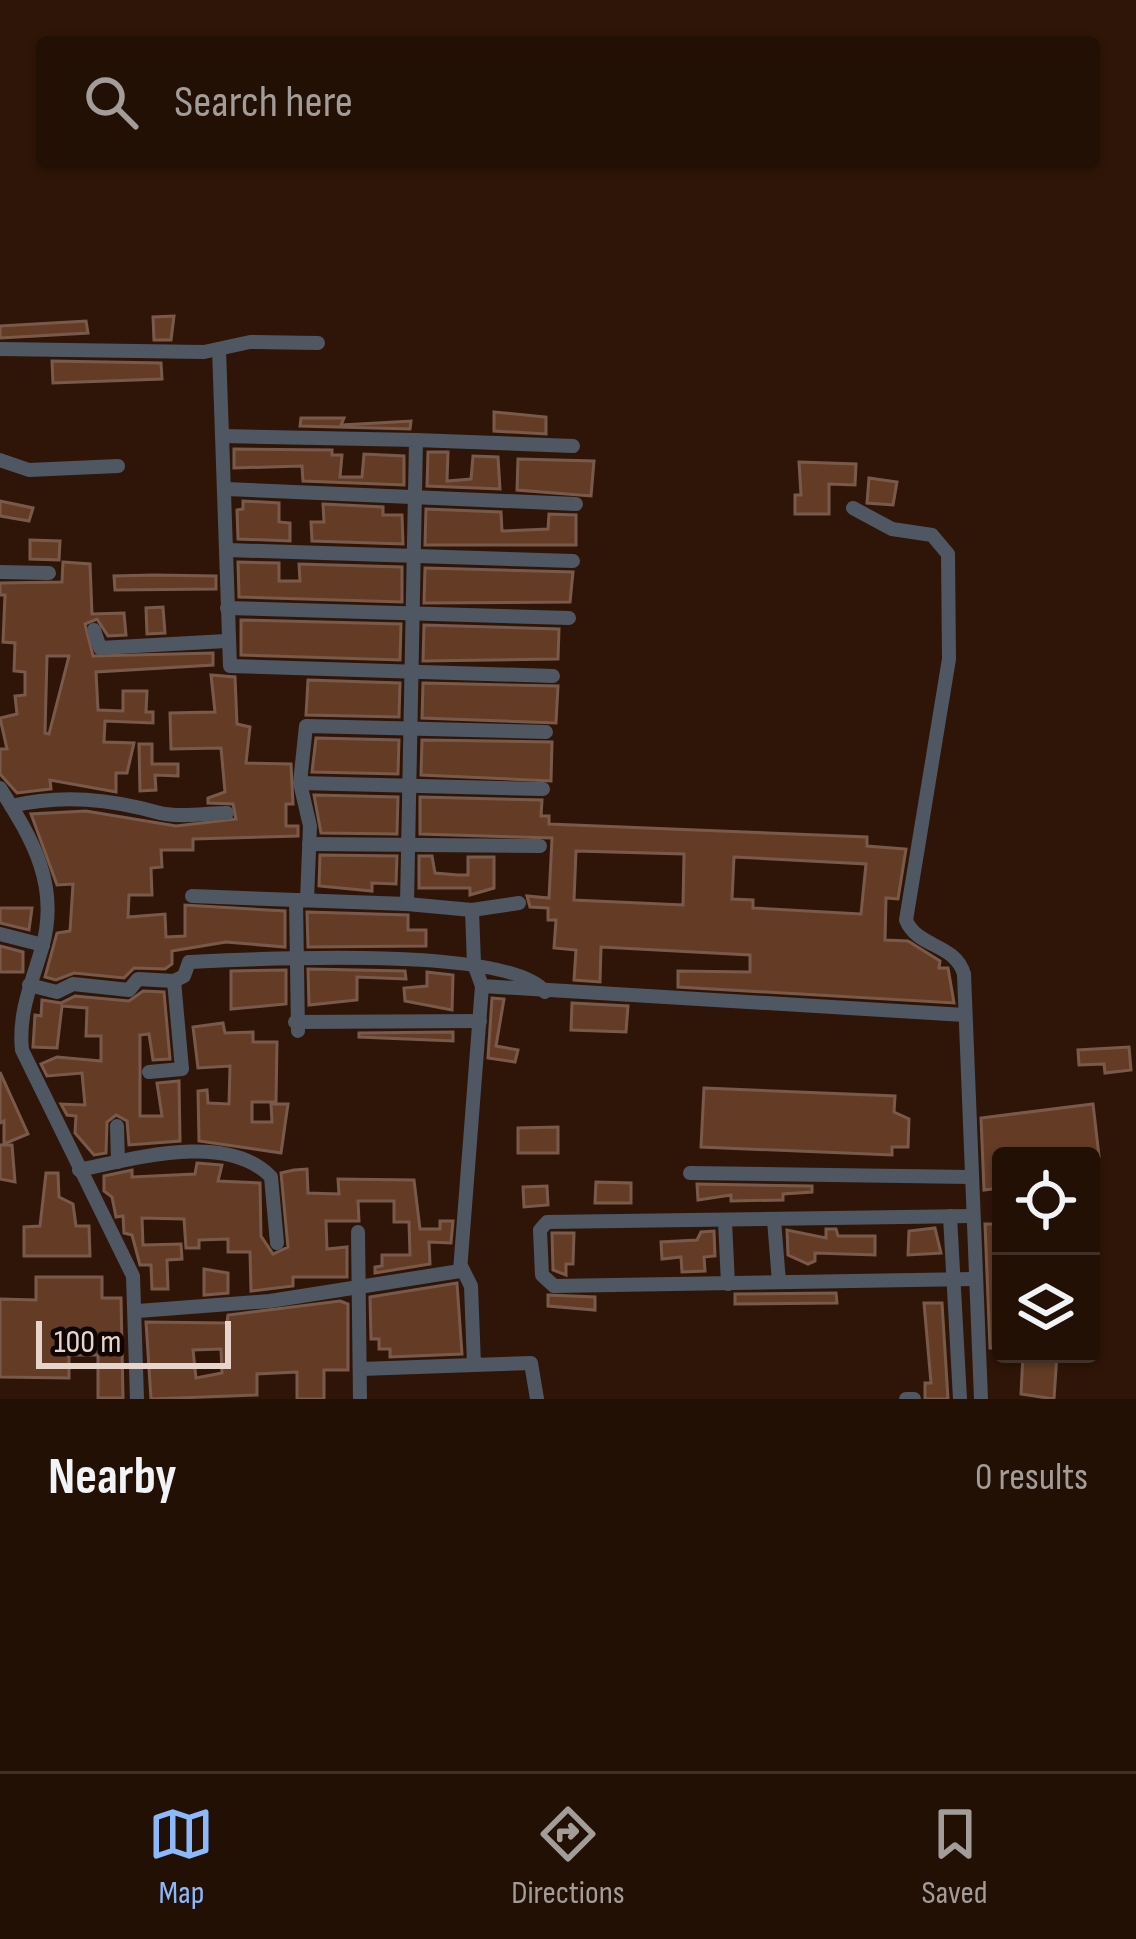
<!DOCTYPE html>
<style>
:root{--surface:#231005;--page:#2b190f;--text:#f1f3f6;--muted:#a39d9a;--line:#403027;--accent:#8cb9fc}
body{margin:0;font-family:"Sofia Sans Condensed",sans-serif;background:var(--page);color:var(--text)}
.controls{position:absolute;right:36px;bottom:36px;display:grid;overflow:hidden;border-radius:12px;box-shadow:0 3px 9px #0004}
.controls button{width:108px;height:108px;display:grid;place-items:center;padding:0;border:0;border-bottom:3px solid var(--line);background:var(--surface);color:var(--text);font:60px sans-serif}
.scale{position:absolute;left:36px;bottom:30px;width:195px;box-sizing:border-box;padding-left:12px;border:6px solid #e7d5cb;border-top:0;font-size:33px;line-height:42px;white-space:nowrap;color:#e7d5cb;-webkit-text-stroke:9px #0f0502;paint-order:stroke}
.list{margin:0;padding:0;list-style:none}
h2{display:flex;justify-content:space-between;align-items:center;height:156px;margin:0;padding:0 48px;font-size:51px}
h2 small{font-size:39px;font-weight:400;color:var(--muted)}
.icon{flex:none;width:66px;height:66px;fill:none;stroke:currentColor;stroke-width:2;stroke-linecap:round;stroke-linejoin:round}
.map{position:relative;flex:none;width:1136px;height:1399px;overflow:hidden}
.search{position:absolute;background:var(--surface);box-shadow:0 3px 9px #0004;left:36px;right:36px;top:36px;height:132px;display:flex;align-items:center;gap:30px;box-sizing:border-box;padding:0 42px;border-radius:12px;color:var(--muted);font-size:45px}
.sheet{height:372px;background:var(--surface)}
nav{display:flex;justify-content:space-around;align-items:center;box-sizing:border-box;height:168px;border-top:3px solid var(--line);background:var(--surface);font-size:33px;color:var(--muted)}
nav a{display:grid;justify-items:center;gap:6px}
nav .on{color:var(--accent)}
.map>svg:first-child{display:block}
</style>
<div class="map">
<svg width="1136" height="1399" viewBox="0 0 1136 1399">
<rect width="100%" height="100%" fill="#2f1507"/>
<g fill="#643c26" stroke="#795a4a" stroke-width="3" fill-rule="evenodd">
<path d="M174 316 171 340H154L153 317Z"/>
<path d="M86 321 88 333 0 338V326Z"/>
<path d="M52 361 161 363 162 379 53 383Z"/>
<path d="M494 412 546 417V434L494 431Z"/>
<path d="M301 418H344L341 425 411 421 410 429 300 426Z"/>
<path d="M234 449 332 450V455H342L340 477H362L364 454 404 456V485L303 481 302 466 234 468Z"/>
<path d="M428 452H448L447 481 471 479 473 456 498 457 500 489 427 486Z"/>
<path d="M518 459 594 461 591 496 517 490Z"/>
<path d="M799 462 856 464 855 485 829 484V514H795V495H801Z"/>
<path d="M869 478 897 482 893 505 867 503Z"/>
<path d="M0 501 33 508 29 521 0 516Z"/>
<path d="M243 501 279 503V522L290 523V541L238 539 237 510 243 509Z"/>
<path d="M323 504 383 507V515H402L403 544 312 541 311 522H324Z"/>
<path d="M426 509 501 512 502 531 548 529 549 514 576 515V545H425Z"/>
<path d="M30 540 60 541 59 560 30 559Z"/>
<path d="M63 562 90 564 92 614 124 613 126 635 108 636 97 619 85 624 93 656 213 653V665L96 672 98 710 123 711V691H147L146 712H153V723L105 721 104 742 134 743 127 773H116V792L50 780 51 789 17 793 0 774V749H7L0 718 17 714 15 696 25 695V672L14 671 15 643 3 642 5 595H0V583L62 582ZM47 656H69L49 734 45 733Z"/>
<path d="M238 562 279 563V581H300L299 564 402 567V602L239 597Z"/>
<path d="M425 568 573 572 570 602 424 603Z"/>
<path d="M153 575 216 576V589L115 590 114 576Z"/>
<path d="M163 607 165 633 147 634 146 608Z"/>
<path d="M241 620 401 624 400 660 241 655Z"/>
<path d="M424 625 559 629 558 659 423 661Z"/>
<path d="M211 675 235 677 237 724 250 727 246 763 291 764 293 804H286V826H298V836L193 839V850H161L162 867 151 868 152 895H129L128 917 165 914 166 937 185 936V905L285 911V947L226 942 172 951V964L165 969 134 968 124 978 74 973 56 980 45 977 57 933 70 931 73 884 57 885 31 814 86 811 176 826 236 819 233 804 208 803V798L225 792 221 748 171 749 170 713 215 712Z"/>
<path d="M308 680 400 683 399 717 306 715Z"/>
<path d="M423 683 558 686 556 723 422 718Z"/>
<path d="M316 738 399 740 398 774 312 772Z"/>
<path d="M422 740 552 742 551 781 421 775Z"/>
<path d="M139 744H152V764H178V776L155 775 156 790 140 791Z"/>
<path d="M314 795 398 797 397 834 321 833Z"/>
<path d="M420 797 542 800 541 816H549V824L867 837V846L906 849 898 899 886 898 885 940 908 941 940 961 939 968H948L954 1003 678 987V971L750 972V955L601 947 600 982 574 980 576 950 554 948 556 920H548V908L530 907 527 896 549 898 552 838 420 834ZM576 851 684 854 683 905 574 900ZM734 857 866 864 861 914 753 908V900L732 899Z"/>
<path d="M320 855 397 856 396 884 372 883V891L319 886Z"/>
<path d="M419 856H432L435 873 458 875H468V857H494V888L470 895V888H419Z"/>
<path d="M0 908H32L29 930 0 923Z"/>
<path d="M307 912 408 915V930H426V946L308 947Z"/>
<path d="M0 946 23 952V972H0Z"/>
<path d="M308 969 405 971 406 979 357 977V1000L309 1005Z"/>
<path d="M286 970V1004L231 1009V971Z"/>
<path d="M427 972 453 975 452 1010 405 1001 404 988 427 986Z"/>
<path d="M143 991 164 992 170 1059 153 1060 149 1034 140 1035V1116H162L157 1083 179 1081 180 1141 129 1145 127 1121 116 1115 107 1122 106 1153 94 1155 75 1133 76 1116 67 1115 61 1104 85 1105 82 1073 47 1076 41 1064 57 1057 101 1061V1036H86L87 1008 62 1006 57 1048 33 1047 35 1015 41 1016 42 1000 61 1003 75 996 129 1001Z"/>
<path d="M492 998 504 999 496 1046 518 1050 515 1062 488 1058Z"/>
<path d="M572 1003 628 1006 626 1032 571 1030Z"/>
<path d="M223 1023 225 1033 253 1032V1042H277L276 1102H252V1122H272L271 1104H288L281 1153 199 1141 198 1091 207 1090 208 1103 229 1104 230 1066 198 1068 193 1027Z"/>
<path d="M453 1032V1041L359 1037V1033Z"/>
<path d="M1129 1047 1131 1070 1105 1073 1104 1064 1079 1065 1078 1050Z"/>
<path d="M0 1072 28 1134 4 1144V1121L0 1123Z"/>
<path d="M704 1088 895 1096 894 1112 909 1119 908 1147H892V1155L701 1147Z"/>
<path d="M1093 1104 1099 1156H1001V1188L984 1190 981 1118Z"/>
<path d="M558 1127V1153H518V1128Z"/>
<path d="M0 1145H12L15 1182 0 1179Z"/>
<path d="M197 1163 222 1165 218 1181 260 1183 261 1236 273 1254 288 1247 281 1173 294 1170 307 1169 308 1193 339 1194 338 1179 414 1180 420 1229H440V1221H453L451 1243 429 1242 430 1264 375 1273V1267L382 1266V1255H410L409 1222H394V1201H358L359 1221H326L327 1249 347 1247V1277H293V1286L251 1291 250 1252H228V1239L199 1240V1248H186L184 1219 142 1218 143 1245 181 1244 182 1259 167 1260 168 1289H152L151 1265H140L132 1235 124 1233 123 1216 116 1217 112 1197 104 1191V1176L132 1170V1177L195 1174Z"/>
<path d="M46 1173H58L59 1197 73 1204 76 1226H89L90 1256H24V1227L40 1226Z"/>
<path d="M596 1182 631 1183V1203H595Z"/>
<path d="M697 1184 812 1186V1192L783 1194V1200L731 1201V1195L698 1200Z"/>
<path d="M547 1186 548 1205 524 1207 523 1187Z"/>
<path d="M985 1224H1001V1348H990Z"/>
<path d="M935 1228 941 1253 908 1255 909 1231Z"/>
<path d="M826 1229H836L838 1236H875V1255L815 1253V1261L808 1264 788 1255 787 1230 826 1238Z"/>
<path d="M714 1231 715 1256 704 1257 705 1271 682 1272 681 1257 662 1259 661 1242 697 1240 701 1232Z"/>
<path d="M552 1233H574L573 1264H566V1275L553 1270Z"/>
<path d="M204 1269 228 1273V1293L204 1295Z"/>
<path d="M36 1277H102V1298H121L123 1398H98V1355H69V1378L0 1377V1299L36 1300Z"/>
<path d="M457 1283 462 1354 390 1357V1349H379V1339H371L370 1297Z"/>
<path d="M836 1293 837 1303 735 1304V1294Z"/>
<path d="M548 1295 595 1297V1310L548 1306Z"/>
<path d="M340 1301 348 1304V1370H324V1399H297V1372L257 1374V1395L151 1399 146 1322 227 1323 228 1315ZM221 1349 222 1373 196 1378 193 1350Z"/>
<path d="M924 1303H942L948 1399H925V1383H931Z"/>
<path d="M1023 1354H1057L1054 1399 1021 1394Z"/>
</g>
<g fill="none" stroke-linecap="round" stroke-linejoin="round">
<g stroke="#4f5763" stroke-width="14">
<path d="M0 349 204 352 250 342 318 343"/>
<path d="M219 349 230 666 553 676"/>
<path d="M223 436 416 440 407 904 296 900 298 1031"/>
<path d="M416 440 573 446"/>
<path d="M0 460 29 470 118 466"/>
<path d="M226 489 576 504"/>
<path d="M853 508 892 529 932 535 948 554 949 659 906 920C917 948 955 943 964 974L981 1399"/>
<path d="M228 550 573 561"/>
<path d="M0 572 49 573"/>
<path d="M227 608 569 618"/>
<path d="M94 630 100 648 226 641"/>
<path d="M300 783 543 789"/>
<path d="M0 788C33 840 60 886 42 948 32 982 18 1013 22 1050L133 1276 137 1399"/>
<path d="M11 806C63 794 110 799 160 813 180 818 207 813 227 813"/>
<path d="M309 844 540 846"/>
<path d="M192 896 296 900"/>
<path d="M307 900 310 826 300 783 306 726 546 732"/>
<path d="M407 904 472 910 474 964 482 986 965 1015"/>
<path d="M472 910 519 903"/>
<path d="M0 934 43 945"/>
<path d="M174 981 184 976 189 962C252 959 510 945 545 992"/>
<path d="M29 985 57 992 73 984 129 990 138 979 174 981 182 1069 149 1072"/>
<path d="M295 1022 480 1021"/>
<path d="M117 1126 118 1162"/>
<path d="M79 1170C133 1159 227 1131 271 1177L277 1243"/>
<path d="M690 1173 970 1177"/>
<path d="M950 1216 960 1399"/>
<path d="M972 1216 547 1222 540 1230 542 1275 554 1286 974 1279"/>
<path d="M774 1220 779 1282"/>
<path d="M725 1221 728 1284"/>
<path d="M358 1232 360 1399"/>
<path d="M462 1268 471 1286 474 1365 531 1363 537 1399"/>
<path d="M138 1311 270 1301 460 1271 482 986"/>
<path d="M361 1369 474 1365"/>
<path d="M906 1399H914"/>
</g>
</g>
</svg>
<div class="controls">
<button><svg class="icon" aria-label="locate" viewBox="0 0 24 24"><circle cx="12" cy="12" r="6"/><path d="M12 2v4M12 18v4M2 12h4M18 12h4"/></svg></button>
<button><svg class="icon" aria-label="layers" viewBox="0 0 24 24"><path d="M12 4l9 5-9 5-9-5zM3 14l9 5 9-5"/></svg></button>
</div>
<div class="scale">100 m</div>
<div class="search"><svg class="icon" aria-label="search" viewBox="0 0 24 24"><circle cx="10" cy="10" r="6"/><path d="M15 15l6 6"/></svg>Search here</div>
</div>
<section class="sheet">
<h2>Nearby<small>0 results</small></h2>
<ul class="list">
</ul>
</section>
<nav>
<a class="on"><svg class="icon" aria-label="map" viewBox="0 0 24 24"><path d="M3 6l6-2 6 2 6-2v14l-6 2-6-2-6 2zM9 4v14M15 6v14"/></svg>Map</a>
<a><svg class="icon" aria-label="directions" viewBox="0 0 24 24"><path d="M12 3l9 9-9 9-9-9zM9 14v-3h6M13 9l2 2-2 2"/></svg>Directions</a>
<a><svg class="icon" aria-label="saved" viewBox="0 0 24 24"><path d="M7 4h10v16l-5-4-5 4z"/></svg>Saved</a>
</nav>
